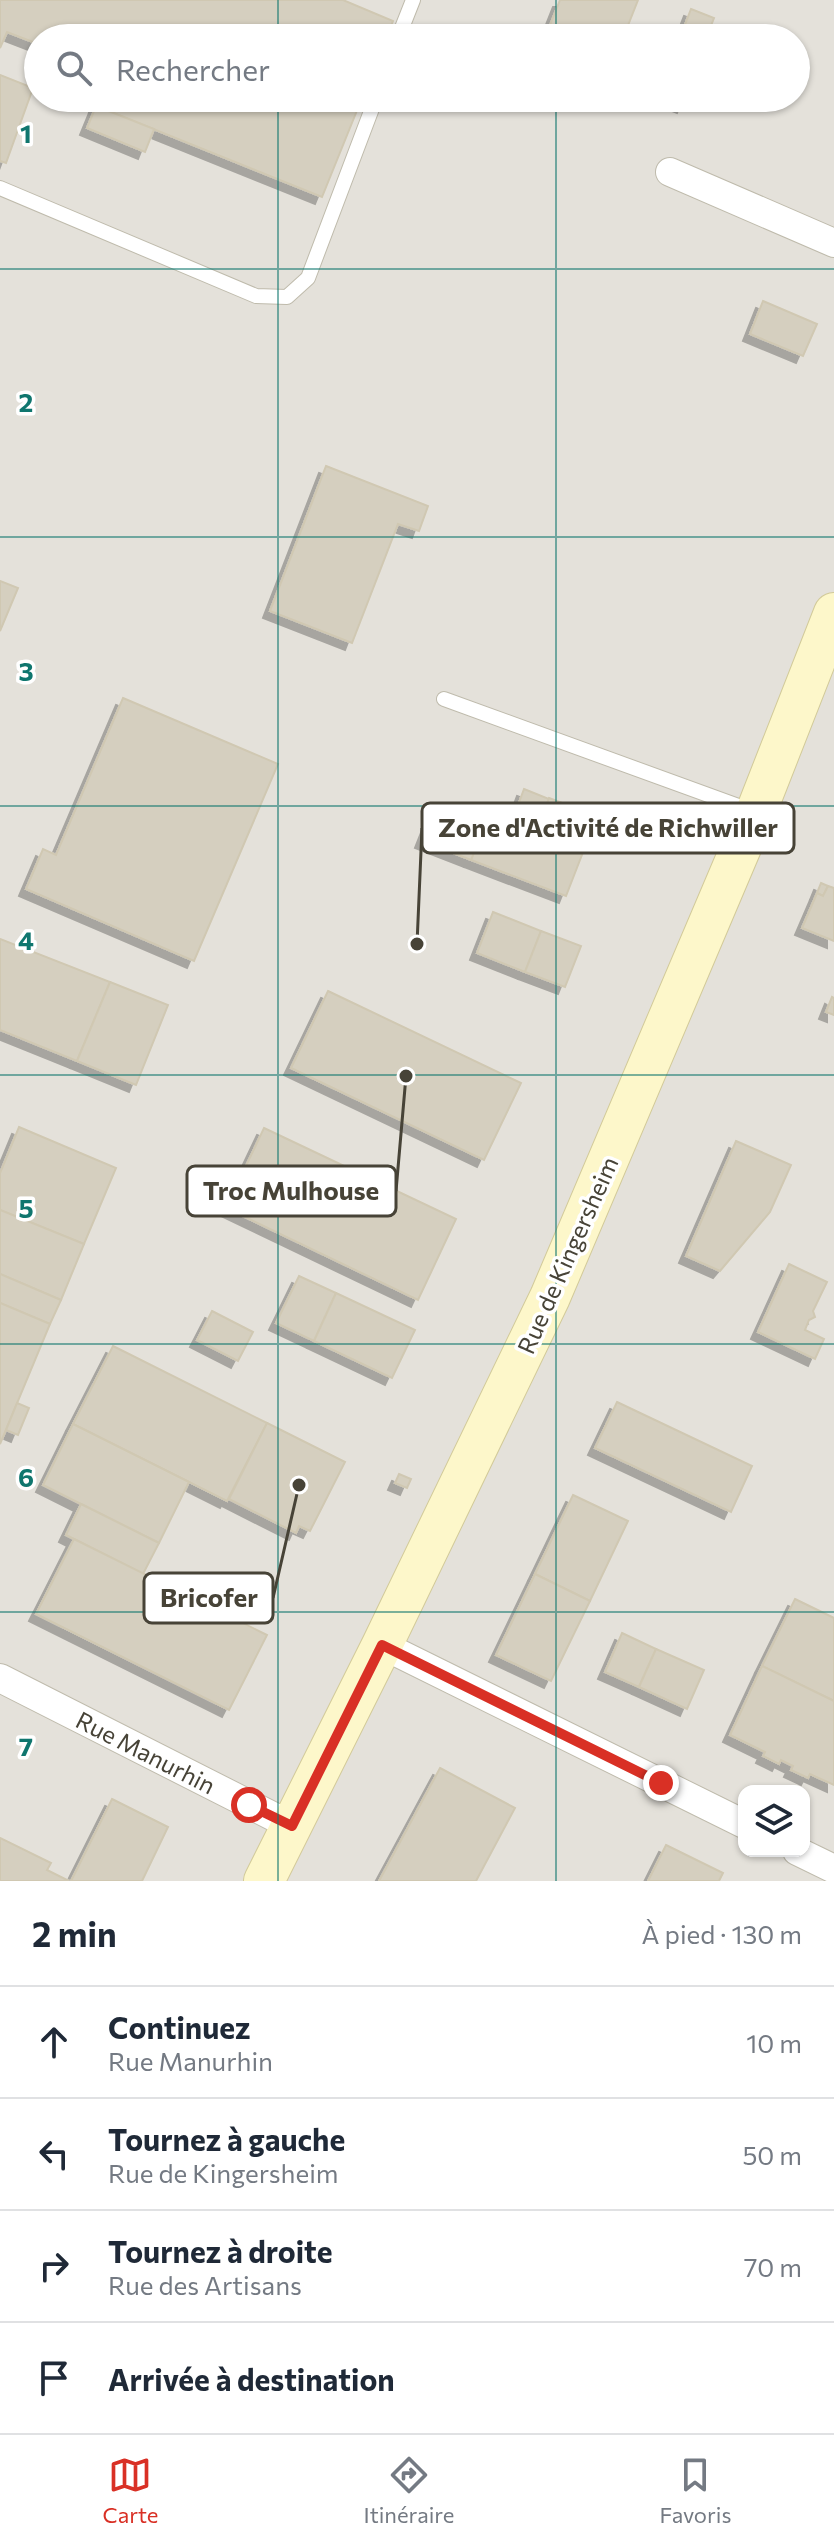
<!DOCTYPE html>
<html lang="fr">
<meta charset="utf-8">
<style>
:root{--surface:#fff;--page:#f6f6f7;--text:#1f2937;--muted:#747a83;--line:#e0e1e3;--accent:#d93025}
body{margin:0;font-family:Commissioner,sans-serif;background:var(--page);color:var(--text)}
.controls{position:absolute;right:24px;bottom:24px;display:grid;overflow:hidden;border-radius:16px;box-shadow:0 2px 6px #0004}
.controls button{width:72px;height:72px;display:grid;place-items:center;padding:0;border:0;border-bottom:2px solid var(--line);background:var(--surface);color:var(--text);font:40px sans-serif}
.stop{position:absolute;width:24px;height:24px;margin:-18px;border:6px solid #d93025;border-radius:50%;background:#fff}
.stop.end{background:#d93025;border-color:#fff;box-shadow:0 2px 8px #0008}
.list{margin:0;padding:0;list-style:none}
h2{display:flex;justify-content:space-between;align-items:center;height:104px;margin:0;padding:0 32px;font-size:34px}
h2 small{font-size:26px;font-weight:400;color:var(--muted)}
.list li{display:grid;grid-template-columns:52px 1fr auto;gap:24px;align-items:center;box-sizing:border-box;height:112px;padding:0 32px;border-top:2px solid var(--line)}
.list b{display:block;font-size:30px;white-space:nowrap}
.list p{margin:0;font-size:26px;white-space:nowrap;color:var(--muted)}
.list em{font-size:26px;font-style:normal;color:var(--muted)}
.icon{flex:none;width:44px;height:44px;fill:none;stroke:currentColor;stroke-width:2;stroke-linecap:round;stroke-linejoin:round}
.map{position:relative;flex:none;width:834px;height:1881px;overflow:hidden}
.search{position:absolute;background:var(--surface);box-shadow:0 2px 6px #0004;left:24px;right:24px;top:24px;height:88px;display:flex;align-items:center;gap:20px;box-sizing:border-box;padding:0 28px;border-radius:44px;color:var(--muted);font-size:30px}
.sheet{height:552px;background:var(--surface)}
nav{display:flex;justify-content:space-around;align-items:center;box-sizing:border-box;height:112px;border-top:2px solid var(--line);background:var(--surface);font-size:22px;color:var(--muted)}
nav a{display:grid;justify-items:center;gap:4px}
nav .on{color:var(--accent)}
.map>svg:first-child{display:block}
</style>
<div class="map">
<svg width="834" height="1881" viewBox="0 0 834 1881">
<defs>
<filter id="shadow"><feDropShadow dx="-7" dy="7" stdDeviation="0" flood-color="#0004"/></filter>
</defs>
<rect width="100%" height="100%" fill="#f4f2e9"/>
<path fill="#e4e1da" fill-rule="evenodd" d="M0 0H834V1881H0ZM38 38H796V98H38ZM744 1791H804V1851H744Z"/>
<g fill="#d5cfbf" stroke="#d0c8b2" stroke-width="2" filter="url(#shadow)">
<path d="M0 0H343L393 21 386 38H38V44L7 32 0 48Z"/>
<path d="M560 0H638L623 38H545Z"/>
<path d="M691 9 714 18 706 38H689L681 35Z"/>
<path d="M0 75 33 88 6 163 0 161Z"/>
<path d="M99 98H362L322 197 96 106Z"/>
<path d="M664 98H687L684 106Z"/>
<path d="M96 106 154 129 145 152 87 128Z"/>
<path d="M763 301 817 324 803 356 750 334Z"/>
<path d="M326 466 428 506 419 531 398 524 352 643 270 611Z"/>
<path d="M0 581 18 588 0 631Z"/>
<path d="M123 698 278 764 194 961 26 889 43 849 56 855Z"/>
<path d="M524 789 549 799 535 836 510 827Z"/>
<path d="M549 798 597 816 566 896 471 860 487 818 535 836Z"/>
<path d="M433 813 482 832 471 860 422 841Z"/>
<path d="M821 883 828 886 823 896 817 893Z"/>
<path d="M828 886 834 888V941L802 928 817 893 823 896Z"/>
<path d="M493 912 541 931 525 972 477 953Z"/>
<path d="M541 931 581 946 565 987 525 972Z"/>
<path d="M0 939 110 982 77 1061 0 1030Z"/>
<path d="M110 982 168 1005 136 1085 77 1061Z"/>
<path d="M328 991 521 1083 484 1160 291 1068Z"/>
<path d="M832 997 834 998V1015L826 1012Z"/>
<path d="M19 1127 116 1168 84 1244 0 1210V1173Z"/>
<path d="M264 1128 456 1219 418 1300 226 1208Z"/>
<path d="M736 1141 791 1165 770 1212 720 1271 686 1256Z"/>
<path d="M0 1210 84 1244 61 1300 0 1274Z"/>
<path d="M789 1264 827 1282 813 1311 815 1317 809 1320 805 1330 824 1339 815 1359 758 1332Z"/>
<path d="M0 1274 61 1300 50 1324 0 1303Z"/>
<path d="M299 1276 336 1293 314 1341 276 1323Z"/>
<path d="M336 1293 415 1330 392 1378 314 1341Z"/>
<path d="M0 1303 50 1324 0 1444Z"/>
<path d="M212 1311 253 1332 238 1361 197 1340Z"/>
<path d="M113 1346 267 1423 227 1501 73 1424Z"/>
<path d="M617 1402 752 1466 731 1512 595 1448Z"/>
<path d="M17 1403 29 1408 18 1435 6 1430Z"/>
<path d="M267 1423 345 1462 310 1531 299 1526 296 1533 229 1499Z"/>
<path d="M73 1424 189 1482 159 1543 43 1485Z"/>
<path d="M399 1474 411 1479 407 1488 395 1483Z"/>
<path d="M573 1495 628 1521 590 1601 535 1574Z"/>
<path d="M81 1504 159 1543 143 1574 66 1535Z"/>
<path d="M74 1539 267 1635 229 1710 36 1614Z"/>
<path d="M535 1574 590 1601 551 1681 496 1655Z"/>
<path d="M795 1599 834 1618V1701L762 1666Z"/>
<path d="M622 1633 656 1649 639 1687 605 1672Z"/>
<path d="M656 1649 704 1670 687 1709 639 1687Z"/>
<path d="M762 1666 834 1701V1785L810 1774 808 1778 791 1770 793 1766 781 1760 779 1764 763 1756 765 1752 730 1735Z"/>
<path d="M440 1768 515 1808 476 1881H379Z"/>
<path d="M112 1799 168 1827 142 1881H71Z"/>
<path d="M0 1838 51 1863 47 1870 69 1881H0Z"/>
<path d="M666 1845 723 1873 719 1881H648Z"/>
</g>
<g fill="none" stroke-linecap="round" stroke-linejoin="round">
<g stroke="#bfbbac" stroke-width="16">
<g id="service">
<path d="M398 38 413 0"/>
<path d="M0 188 256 296 287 297 308 278 376 98"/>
<path d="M444 699 755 812"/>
</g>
</g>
<g stroke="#bfbbac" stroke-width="30">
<g id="minor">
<path d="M670 172 834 243"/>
<path d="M382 1645 744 1824"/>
<path d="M0 1678 292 1826"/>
<path d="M797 1851 834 1869"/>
</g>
</g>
<g stroke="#d2ca99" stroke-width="42">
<path id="secondary" d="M264 1881 382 1645 550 1297 756 812 834 613"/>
</g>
<use href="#service" stroke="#fff" stroke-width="14"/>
<use href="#minor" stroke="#fff" stroke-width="28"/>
<use href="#secondary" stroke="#fdf7ca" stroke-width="40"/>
</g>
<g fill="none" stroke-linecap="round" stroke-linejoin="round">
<path stroke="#d93025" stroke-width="10" d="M249 1805 292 1826 382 1645 661 1783"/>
</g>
<path fill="none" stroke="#0f766e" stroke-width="2" stroke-opacity="0.55" d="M278 0V38M556 0V38M278 98V1881M556 98V1881M0 269H834M0 537H834M0 806H834M0 1075H834M0 1344H834M0 1612H834"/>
<g text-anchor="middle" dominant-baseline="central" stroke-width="7" stroke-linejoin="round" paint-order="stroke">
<g font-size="24" fill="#474337" stroke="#fff">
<text transform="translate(567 1255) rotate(-66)">Rue de Kingersheim</text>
<text transform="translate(146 1752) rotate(27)">Rue Manurhin</text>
</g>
</g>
<g font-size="26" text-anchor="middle" font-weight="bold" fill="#0f766e" stroke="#fff" stroke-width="7" stroke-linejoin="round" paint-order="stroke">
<text x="26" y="143">1</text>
<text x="26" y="412">2</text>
<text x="26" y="681">3</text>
<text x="26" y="950">4</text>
<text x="26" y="1218">5</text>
<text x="26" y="1487">6</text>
<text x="26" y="1756">7</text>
</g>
<path fill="none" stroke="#474337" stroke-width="3" d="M417 944L422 828M406 1076L396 1191M299 1485L273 1598"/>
<g fill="#474337" stroke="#fff" stroke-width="3">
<circle cx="417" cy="944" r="8"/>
<circle cx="406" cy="1076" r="8"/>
<circle cx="299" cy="1485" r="8"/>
</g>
<g fill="#fff" stroke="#474337" stroke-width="3">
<rect x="422" y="803" width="372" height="50" rx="8"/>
<rect x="187" y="1166" width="209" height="50" rx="8"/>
<rect x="144" y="1573" width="129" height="50" rx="8"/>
</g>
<g font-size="26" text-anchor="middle" font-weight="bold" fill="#474337">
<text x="608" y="837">Zone d'Activité de Richwiller</text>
<text x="291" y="1200">Troc Mulhouse</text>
<text x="209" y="1607">Bricofer</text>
</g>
</svg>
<div class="controls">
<button><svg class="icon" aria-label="layers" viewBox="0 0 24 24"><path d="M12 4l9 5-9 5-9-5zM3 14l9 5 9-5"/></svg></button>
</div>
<div class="stop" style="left:249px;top:1805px"></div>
<div class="stop end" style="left:661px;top:1783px"></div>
<div class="search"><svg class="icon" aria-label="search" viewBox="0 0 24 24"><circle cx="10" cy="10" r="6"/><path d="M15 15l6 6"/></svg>Rechercher</div>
</div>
<section class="sheet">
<h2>2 min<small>À pied · 130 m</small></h2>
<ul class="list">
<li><svg class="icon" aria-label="ahead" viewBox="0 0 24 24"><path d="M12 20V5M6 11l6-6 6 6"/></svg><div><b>Continuez</b><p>Rue Manurhin</p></div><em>10 m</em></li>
<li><svg class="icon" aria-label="left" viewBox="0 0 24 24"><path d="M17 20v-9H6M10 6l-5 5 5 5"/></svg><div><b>Tournez à gauche</b><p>Rue de Kingersheim</p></div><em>50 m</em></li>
<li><svg class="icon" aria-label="right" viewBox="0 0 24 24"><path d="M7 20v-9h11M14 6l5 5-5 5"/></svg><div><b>Tournez à droite</b><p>Rue des Artisans</p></div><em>70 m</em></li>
<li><svg class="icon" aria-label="arrive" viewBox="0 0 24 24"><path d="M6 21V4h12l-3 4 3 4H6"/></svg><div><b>Arrivée à destination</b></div></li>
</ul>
</section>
<nav>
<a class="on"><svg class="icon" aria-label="map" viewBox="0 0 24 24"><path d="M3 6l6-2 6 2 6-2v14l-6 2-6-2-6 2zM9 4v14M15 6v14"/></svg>Carte</a>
<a><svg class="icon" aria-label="directions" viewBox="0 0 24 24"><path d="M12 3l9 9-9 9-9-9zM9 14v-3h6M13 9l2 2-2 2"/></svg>Itinéraire</a>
<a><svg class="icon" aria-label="saved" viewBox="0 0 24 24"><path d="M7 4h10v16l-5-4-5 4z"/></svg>Favoris</a>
</nav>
